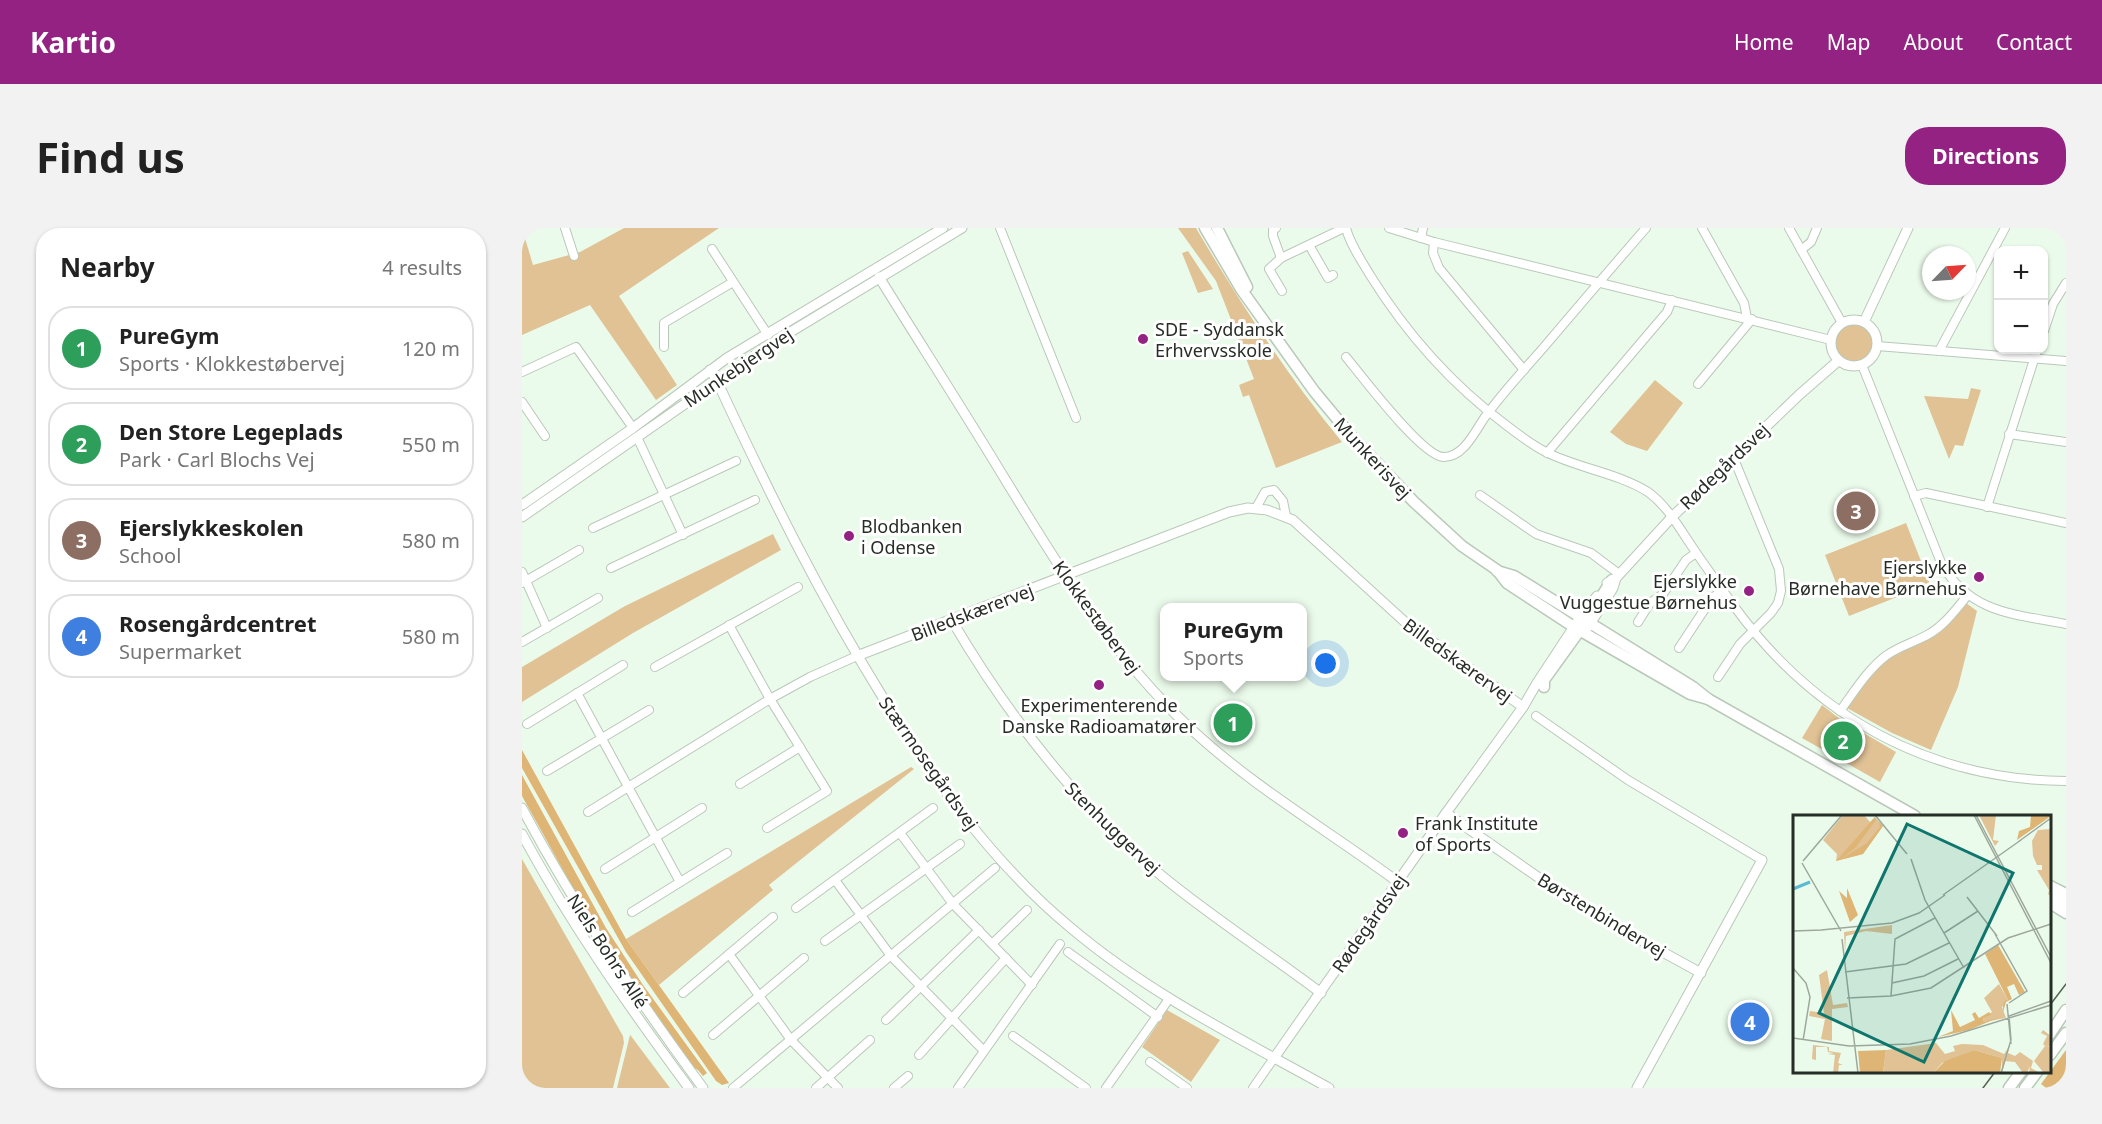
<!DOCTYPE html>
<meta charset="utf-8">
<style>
:root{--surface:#fff;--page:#f2f2f2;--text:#222;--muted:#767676;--line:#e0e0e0;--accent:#932282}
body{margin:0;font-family:"Noto Sans",sans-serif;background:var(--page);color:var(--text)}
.controls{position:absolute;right:18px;top:18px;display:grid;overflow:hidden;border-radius:12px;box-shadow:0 2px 4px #0004}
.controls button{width:54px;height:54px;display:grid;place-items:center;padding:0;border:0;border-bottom:2px solid var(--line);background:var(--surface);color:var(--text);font:30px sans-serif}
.compass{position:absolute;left:1400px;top:18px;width:54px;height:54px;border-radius:50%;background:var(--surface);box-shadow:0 2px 4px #0004;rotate:65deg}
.you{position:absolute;left:804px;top:436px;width:21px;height:21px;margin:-15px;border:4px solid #fff;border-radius:50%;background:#1a73e8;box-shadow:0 0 0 9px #1a73e833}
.badge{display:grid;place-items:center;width:39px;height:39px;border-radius:50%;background:var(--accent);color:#fff;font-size:20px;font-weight:700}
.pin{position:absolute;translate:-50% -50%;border:3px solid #fff;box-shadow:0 2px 6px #0006}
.popup{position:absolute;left:638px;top:375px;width:147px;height:78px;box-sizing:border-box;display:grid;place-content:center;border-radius:12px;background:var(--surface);filter:drop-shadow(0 2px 4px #0005);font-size:20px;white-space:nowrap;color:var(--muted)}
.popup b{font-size:22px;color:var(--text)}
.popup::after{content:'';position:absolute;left:50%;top:100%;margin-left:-12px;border:12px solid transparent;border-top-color:var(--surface)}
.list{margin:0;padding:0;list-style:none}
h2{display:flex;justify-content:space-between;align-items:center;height:78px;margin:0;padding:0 24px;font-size:26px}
h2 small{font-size:20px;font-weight:400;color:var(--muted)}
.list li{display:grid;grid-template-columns:39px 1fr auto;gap:18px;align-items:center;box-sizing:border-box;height:84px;margin:0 12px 12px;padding:0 12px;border:2px solid var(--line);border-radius:24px}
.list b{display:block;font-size:22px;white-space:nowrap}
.list p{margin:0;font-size:20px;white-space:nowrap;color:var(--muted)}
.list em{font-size:20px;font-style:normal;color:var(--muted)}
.map{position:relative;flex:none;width:1544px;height:860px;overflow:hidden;border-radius:24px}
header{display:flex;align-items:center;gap:36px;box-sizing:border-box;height:84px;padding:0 30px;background:var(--accent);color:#fff}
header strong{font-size:28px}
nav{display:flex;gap:33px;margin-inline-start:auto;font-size:21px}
.intro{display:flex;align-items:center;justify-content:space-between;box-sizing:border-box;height:144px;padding:0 36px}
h1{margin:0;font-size:42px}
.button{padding:15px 27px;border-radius:24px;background:var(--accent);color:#fff;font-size:21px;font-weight:700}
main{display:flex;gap:36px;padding:0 36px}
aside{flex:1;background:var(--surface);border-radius:24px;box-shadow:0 2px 4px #0004}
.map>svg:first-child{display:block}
</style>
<header>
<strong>Kartio</strong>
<nav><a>Home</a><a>Map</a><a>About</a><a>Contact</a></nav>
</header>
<div class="intro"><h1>Find us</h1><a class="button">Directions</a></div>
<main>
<aside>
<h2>Nearby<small>4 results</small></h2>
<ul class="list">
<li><span class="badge" style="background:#2e9e5b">1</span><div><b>PureGym</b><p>Sports · Klokkestøbervej</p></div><em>120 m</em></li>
<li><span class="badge" style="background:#2e9e5b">2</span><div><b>Den Store Legeplads</b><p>Park · Carl Blochs Vej</p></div><em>550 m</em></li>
<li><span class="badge" style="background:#8d6e63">3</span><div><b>Ejerslykkeskolen</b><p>School</p></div><em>580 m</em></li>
<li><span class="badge" style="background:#3f7fe0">4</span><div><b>Rosengårdcentret</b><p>Supermarket</p></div><em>580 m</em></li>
</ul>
</aside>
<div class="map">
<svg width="1544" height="860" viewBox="0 0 1544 860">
<rect width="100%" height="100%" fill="#ebfbeb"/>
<g fill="#e0c295">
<path d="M0 0 11 37 58 24 102 0H197L97 68 155 157 134 172 68 77 0 107Z"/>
<path d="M656 0H674C718 75 765 147 820 214L754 240 727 167 721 169 717 157 732 151 694 53Z"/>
<path d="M666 23 691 61 676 65 660 25Z"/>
<circle cx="1332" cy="116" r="19"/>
<path d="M1133 152 1161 175 1125 223 1104 216 1088 204Z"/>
<path d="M1449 160 1459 162 1441 218 1433 217 1427 231 1402 168 1446 171Z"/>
<path d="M1384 295 1408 356 1327 388 1303 327Z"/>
<path d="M251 306 259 322 111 405 0 474V439L103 378Z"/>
<path d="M1444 375 1455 383 1436 459 1409 522 1370 505 1325 480C1336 464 1347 446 1362 434 1377 422 1395 417 1411 408 1425 400 1434 387 1444 375Z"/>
<path d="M1300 477 1318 491 1374 524 1358 554 1280 510Z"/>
<path d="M389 539 392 541 247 657 251 662 137 757 104 711Z"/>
<path d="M0 631 101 808 102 815 91 860H0Z"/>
<path d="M645 782 698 812 669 854 620 819Z"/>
<path d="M108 807 109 808 148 860H95Z"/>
</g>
<g fill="#deb575">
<path d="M0 522 104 711 207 855 200 857 194 853 104 724 0 540Z"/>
<path d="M0 547 84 700 121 757 185 845 181 848 176 842 171 839 150 810 89 721 52 662 0 568Z"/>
<path d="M1544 822V860H1524L1519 856Z"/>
</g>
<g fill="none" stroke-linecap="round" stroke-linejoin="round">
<g stroke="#b9c8b9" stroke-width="10">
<g id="minor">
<path d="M43 0 52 28"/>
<path d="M478 0 554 190"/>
<path d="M754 0 751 2V8L759 30"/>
<path d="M824 0C828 16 839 32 848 47 884 105 929 156 984 197 997 207 1010 217 1024 224 1055 240 1096 245 1126 264 1146 278 1159 303 1173 323 1186 342 1199 360 1212 378 1292 488 1407 552 1544 553"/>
<path d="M867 0 912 14 1309 112"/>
<path d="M1180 0 1222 75 1225 90"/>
<path d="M1267 0 1320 95"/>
<path d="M899 10 901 0"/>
<path d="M912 14 911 25 917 40 1002 142"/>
<path d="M787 17 806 50 811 47"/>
<path d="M190 21 246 107"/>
<path d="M1279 22 1289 14 1295 0"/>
<path d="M760 63 747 41 759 30 822 0"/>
<path d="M1522 103 1531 76 1544 55"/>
<path d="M1355 118 1544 133"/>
<path d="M142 119V95L211 54"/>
<path d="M1417 123 1483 0"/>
<path d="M824 129C839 147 901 230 922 229 942 229 953 203 963 189 981 164 1002 142 1022 119 1056 79 1090 39 1124 0"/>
<path d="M1340 137 1420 337C1450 386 1493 386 1544 396"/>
<path d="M0 144 54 119 111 200"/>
<path d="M1176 156 1230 91"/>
<path d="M0 174 23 208"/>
<path d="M1487 206 1544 214"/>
<path d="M115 209 161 307"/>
<path d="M1025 225 1145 84 1150 72"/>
<path d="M958 267 1014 306 1069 325 1097 346"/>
<path d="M1392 268 1404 265 1544 295"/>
<path d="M1465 279 1515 122"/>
<path d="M734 280 743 264 752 262 761 273 764 288"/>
<path d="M71 300 214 233"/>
<path d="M89 340 233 272"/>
<path d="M0 344 25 400"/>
<path d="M0 355 57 322"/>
<path d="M1116 394 1128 375 1141 366 1164 332 1174 325"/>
<path d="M207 397 248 471 305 563 245 600"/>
<path d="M0 414 76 370"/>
<path d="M1157 420 1190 370 1201 362"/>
<path d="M133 439 276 359"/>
<path d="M1196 449 1218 416 1249 385 1256 375 1259 363 1257 341 1212 231"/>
<path d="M55 465 158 654"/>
<path d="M1318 483C1332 464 1346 441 1365 427 1378 418 1393 414 1407 406 1423 397 1434 381 1446 367"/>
<path d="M1014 488 1106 552 1240 632"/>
<path d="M5 496 101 437"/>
<path d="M25 543 127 482"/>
<path d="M218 556 278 519"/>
<path d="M66 584 248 471 288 449 335 428"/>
<path d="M378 605 431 676 510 757"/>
<path d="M83 641 180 580"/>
<path d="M313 652 369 728 462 823"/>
<path d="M274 680 411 580"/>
<path d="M110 684 205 625"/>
<path d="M303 713 438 616"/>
<path d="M470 716 505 682"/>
<path d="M546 724 636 789"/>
<path d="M207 726 269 812 316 860"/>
<path d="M161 765 251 689"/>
<path d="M364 792 457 702"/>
<path d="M191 807 282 730"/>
<path d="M491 808 564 860"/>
<path d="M397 827 484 730"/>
<path d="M628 834 665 860"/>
<path d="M211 860 473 640"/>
<path d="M294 860 348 812"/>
<path d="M372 860 386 848"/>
<path d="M436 860 538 716"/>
<path d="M584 860 647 771"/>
<path d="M731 860 752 830"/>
</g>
</g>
<g stroke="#b9c8b9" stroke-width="11">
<g id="tertiary">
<path d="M357 49C396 112 436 174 475 238 532 331 587 425 668 500 731 559 807 603 876 654"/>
<circle cx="1332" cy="115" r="23"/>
<path d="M1342 94 1386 0"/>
<path d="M188 142 195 153C246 263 299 370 363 473 415 557 473 637 549 700 627 766 719 811 807 860"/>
<path d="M0 277 111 200 205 130 421 0"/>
<path d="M0 289 252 114 440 0"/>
<path d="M1085 355 1094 350 1150 289 1277 167 1316 133"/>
<path d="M429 391C486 488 554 576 640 648 691 690 746 725 799 765"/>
<path d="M1066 399 1091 360 1094 350"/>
<path d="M335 428 707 284 726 280 745 282 771 292 883 394 1001 479"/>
<path d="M0 580C52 678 115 770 181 860"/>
<path d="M924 585 1033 661 1095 699 1179 745"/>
<path d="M0 606C48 695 107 779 167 860"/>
<path d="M752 830 924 585 1001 479 1015 455 1059 388 1075 368"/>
<path d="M1115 860 1240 632"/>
</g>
</g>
<g stroke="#b9c8b9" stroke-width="13">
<g id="secondary">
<path d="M683 0 719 61 792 163 831 210 892 274 940 318 975 342 985 355 1052 399 1168 466 1186 471"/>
<path d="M695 0 725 59"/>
<path d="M975 343 992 348 1171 459 1186 471 1393 588"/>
<path d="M1061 397 1090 352"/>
<path d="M1022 459V452L1058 402 1059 396"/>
<path d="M1528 658 1544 666"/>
<path d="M1528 666 1544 675"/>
<path d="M1528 675 1544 685"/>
<path d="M1528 806 1544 782"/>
<path d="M1528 827 1544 805"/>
<path d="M1487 860 1499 844"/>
<path d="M1503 860 1515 844"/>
</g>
</g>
<use href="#minor" stroke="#fff" stroke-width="8"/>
<use href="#tertiary" stroke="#fff" stroke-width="9"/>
<use href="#secondary" stroke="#fff" stroke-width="10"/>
<g stroke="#576057" stroke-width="1.5">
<path d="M1528 777 1544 756"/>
<path d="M1461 860 1473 844"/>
</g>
</g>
<g fill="#932282" stroke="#fff" stroke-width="2">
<circle cx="621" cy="111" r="6"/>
<circle cx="327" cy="308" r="6"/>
<circle cx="1457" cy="349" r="6"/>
<circle cx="1227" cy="363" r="6"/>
<circle cx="577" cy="457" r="6"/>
<circle cx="881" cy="605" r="6"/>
</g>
<g text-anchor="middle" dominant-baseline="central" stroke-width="6" stroke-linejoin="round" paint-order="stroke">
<g font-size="18" fill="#262c26" stroke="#fff" text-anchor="start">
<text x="633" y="101">SDE - Syddansk<tspan x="633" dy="21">Erhvervsskole</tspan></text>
<text x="339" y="298">Blodbanken<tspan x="339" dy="21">i Odense</tspan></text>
<text x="1445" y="339" text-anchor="end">Ejerslykke<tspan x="1445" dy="21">Børnehave Børnehus</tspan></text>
<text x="1215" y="353" text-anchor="end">Ejerslykke<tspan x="1215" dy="21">Vuggestue Børnehus</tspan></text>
<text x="577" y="477" text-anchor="middle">Experimenterende<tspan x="577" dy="21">Danske Radioamatører</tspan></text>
<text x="893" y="595">Frank Institute<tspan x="893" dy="21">of Sports</tspan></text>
</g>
<g font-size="18" fill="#262c26" stroke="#fff">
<text transform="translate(216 139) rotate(-34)">Munkebjergvej</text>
<text transform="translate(851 230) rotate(47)">Munkerisvej</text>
<text transform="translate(1202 238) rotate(-44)">Rødegårdsvej</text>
<text transform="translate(450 384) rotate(-21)">Billedskærervej</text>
<text transform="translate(575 389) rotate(54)">Klokkestøbervej</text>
<text transform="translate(936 432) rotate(36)">Billedskærervej</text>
<text transform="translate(407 535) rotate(55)">Stærmosegårdsvej</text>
<text transform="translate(591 600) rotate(44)">Stenhuggervej</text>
<text transform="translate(1080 687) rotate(31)">Børstenbindervej</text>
<text transform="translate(847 695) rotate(-55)">Rødegårdsvej</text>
<text transform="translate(86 723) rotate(57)">Niels Bohrs Allé</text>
</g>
</g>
<g transform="translate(1271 587)">
<rect width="258" height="258" fill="#ebfbeb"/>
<path d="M50 0H71L77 7 82 2 90 11 70 39 43 46 44 39 30 25ZM186 0H203L200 25 206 26 202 31ZM258 14V79L255 80 256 75 244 55H249V50H244L240 41 239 26 245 15ZM99 110V119L73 116 53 121 52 139 51 117ZM34 155 40 190 54 188 55 192 39 194V226L28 224 32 204 16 201 17 196 31 198 26 160ZM206 169 215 185 209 192 213 203 191 207 190 203 199 197 191 183ZM250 215 258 221 257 232 252 230 258 233V258H251L241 246 252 231 250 229 254 221 248 218ZM143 228 152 239 162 236 160 231 169 229 190 230 211 239 217 230 209 258V243L181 235 149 248 140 258H90L93 235ZM20 230 36 232V236L48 238 45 248 50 250H46L45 258H40L42 240 35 239 41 238 35 237 34 232H23V245L19 244ZM227 237 240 246 238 253 247 258H236L237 251 234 258H230L222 247 212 246 215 238 222 241Z" fill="#e0c295"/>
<path d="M238 0 258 1 224 25 226 16 237 12ZM82 2 83 5 63 32 48 44 74 28 87 12 86 7 90 11 70 39 43 46ZM54 73 65 100 57 107 46 76 54 83ZM205 130 232 177 226 180 221 169 214 172 219 184 213 187 210 197V190L212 186 215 185 192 139ZM158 195 167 212 182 205 179 199 182 197 186 203 196 197 198 200 190 203 191 207 207 202 176 215 145 222 160 216ZM93 235 90 258H67L65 236ZM181 235 209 243 207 258H140L152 246Z" fill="#deb575"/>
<path fill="none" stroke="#5bbacf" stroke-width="3" d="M0 74 17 67"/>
<path fill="none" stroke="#9ca89c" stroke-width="1.5" d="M82 0 114 39M181 0 258 148M183 0 258 142M225 27 258 3M118 44 132 85 171 153M10 46 49 0M9 48 48 116M150 80 228 25M174 82 204 121M28 115 99 108 126 98 152 80M0 116 29 115M151 118 185 96M202 119 234 176 216 188M49 124 65 258M0 153 13 168 17 182 10 226M52 157 113 149 156 128M99 168 131 161 165 144M98 181 102 124 142 103M54 183 98 181 138 173 215 123 258 109M214 189 218 229M0 223 56 231 117 229 158 221 258 190M208 258 218 225 216 201 258 186"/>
<path fill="#0f766e" fill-opacity="0.15" stroke="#0f766e" stroke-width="3" d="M114 9 220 58 131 247 26 198Z"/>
<rect width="258" height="258" fill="none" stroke="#262c26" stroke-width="3"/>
</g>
</svg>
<div class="controls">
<button>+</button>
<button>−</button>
</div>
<svg class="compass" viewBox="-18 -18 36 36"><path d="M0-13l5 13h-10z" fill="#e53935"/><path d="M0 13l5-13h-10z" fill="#767676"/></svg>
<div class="you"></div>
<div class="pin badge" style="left:711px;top:495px;background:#2e9e5b">1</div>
<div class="popup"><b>PureGym</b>Sports</div>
<div class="pin badge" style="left:1321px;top:513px;background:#2e9e5b">2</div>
<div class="pin badge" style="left:1334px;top:283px;background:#8d6e63">3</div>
<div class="pin badge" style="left:1228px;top:794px;background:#3f7fe0">4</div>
</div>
</main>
